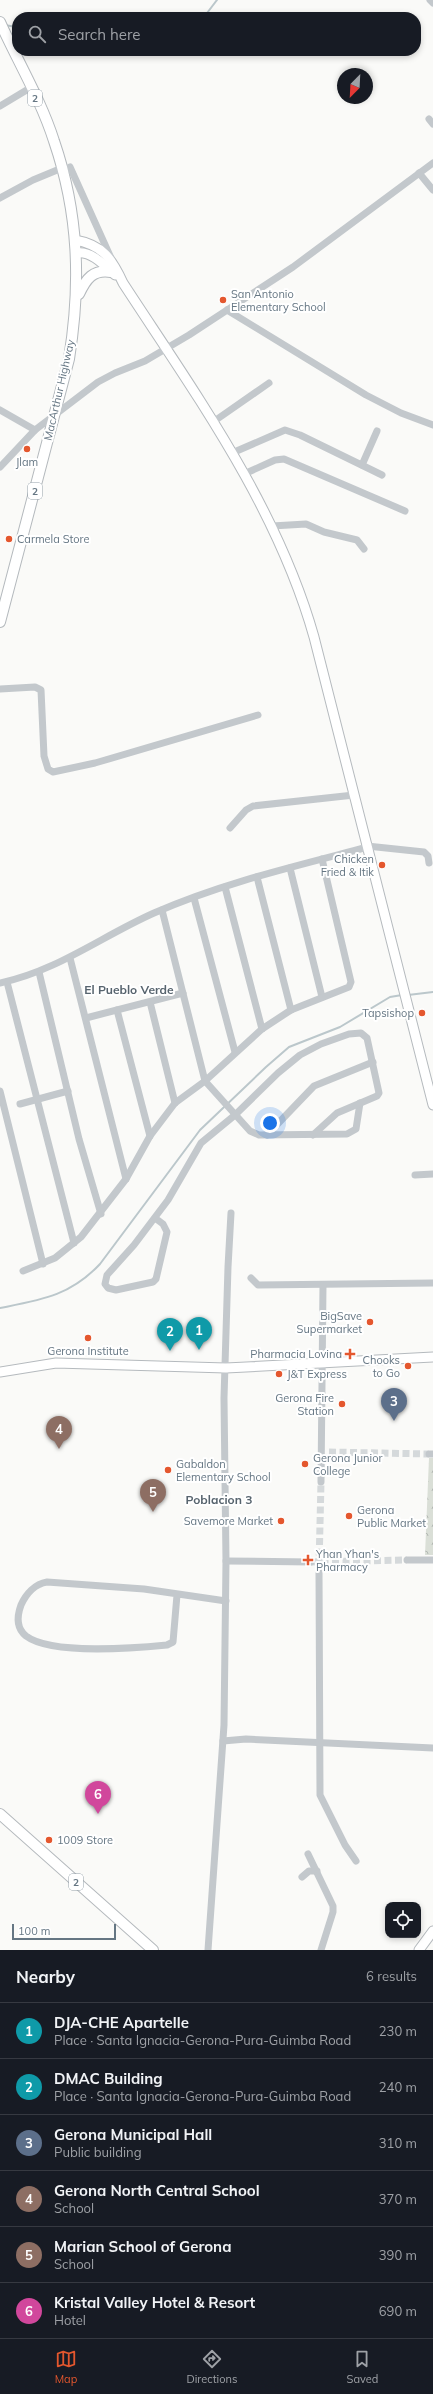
<!DOCTYPE html>
<meta charset="utf-8">
<style>
:root{--surface:#171b24;--page:#242831;--text:#f1f3f6;--muted:#9ea1a6;--line:#363941;--accent:#e4572e}
body{margin:0;font-family:Mulish,sans-serif;background:var(--page);color:var(--text)}
.controls{position:absolute;right:12px;bottom:12px;display:grid;overflow:hidden;border-radius:8px;box-shadow:0 2px 6px #0003}
.controls button{width:36px;height:36px;display:grid;place-items:center;padding:0;border:0;border-bottom:1px solid var(--line);background:var(--surface);color:var(--text);font:20px sans-serif}
.compass{position:absolute;left:337px;top:68px;width:36px;height:36px;border-radius:50%;background:var(--surface);box-shadow:0 2px 6px #0003;rotate:204deg}
.scale{position:absolute;left:12px;bottom:10px;width:104px;box-sizing:border-box;padding-left:4px;border:2px solid #657683;border-top:0;font-size:11px;line-height:14px;white-space:nowrap;color:#657683;-webkit-text-stroke:3px #fff;paint-order:stroke}
.you{position:absolute;left:270px;top:1123px;width:14px;height:14px;margin:-10px;border:3px solid #fff;border-radius:50%;background:#1a73e8;box-shadow:0 0 0 6px #1a73e833}
.badge{display:grid;place-items:center;width:26px;height:26px;border-radius:50%;background:var(--accent);color:#fff;font-size:13px;font-weight:700}
.pin{position:absolute;translate:-50% -33px;filter:drop-shadow(0 1px 2px #0008)}
.pin::after{content:'';position:absolute;top:21px;width:14px;height:12px;background:inherit;clip-path:polygon(0 0,100% 0,50% 100%)}
.list{margin:0;padding:0;list-style:none}
h2{display:flex;justify-content:space-between;align-items:center;height:52px;margin:0;padding:0 16px;font-size:17px}
h2 small{font-size:13px;font-weight:400;color:var(--muted)}
.list li{display:grid;grid-template-columns:26px 1fr auto;gap:12px;align-items:center;box-sizing:border-box;height:56px;padding:0 16px;border-top:1px solid var(--line)}
.list b{display:block;font-size:15px;white-space:nowrap}
.list p{margin:0;font-size:13px;white-space:nowrap;color:var(--muted)}
.list em{font-size:13px;font-style:normal;color:var(--muted)}
.icon{flex:none;width:22px;height:22px;fill:none;stroke:currentColor;stroke-width:2;stroke-linecap:round;stroke-linejoin:round}
.map{position:relative;flex:none;width:433px;height:1950px;overflow:hidden}
.search{position:absolute;background:var(--surface);box-shadow:0 2px 6px #0003;left:12px;right:12px;top:12px;height:44px;display:flex;align-items:center;gap:10px;box-sizing:border-box;padding:0 14px;border-radius:16px;color:var(--muted);font-size:15px}
.sheet{height:388px;background:var(--surface)}
nav{display:flex;justify-content:space-around;align-items:center;box-sizing:border-box;height:56px;border-top:1px solid var(--line);background:var(--surface);font-size:11px;color:var(--muted)}
nav a{display:grid;justify-items:center;gap:2px}
nav .on{color:var(--accent)}
.map>svg:first-child{display:block}
</style>
<div class="map">
<svg width="433" height="1950" viewBox="0 0 433 1950">
<defs>
<pattern id="forest-crowns" width="20" height="18" patternUnits="userSpaceOnUse"><rect width="20" height="18" fill="#dadfd7"/><path d="M2 6a3 3 0 1 1 6 0M12 15a3 3 0 1 1 6 0" fill="none" stroke="#b4b9b4"/></pattern>
</defs>
<rect width="100%" height="100%" fill="#fafaf8"/>
<path fill="url(#forest-crowns)" d="M429 1458H433V1555H425Z"/>
<g fill="none" stroke-linecap="round" stroke-linejoin="round">
<g stroke="#bbc7cb" stroke-width="2">
<path d="M204 17 217 0"/>
<path d="M4 25 17 27"/>
<path d="M103 51 116 55 149 51"/>
<path d="M408 995 433 992"/>
<path d="M0 1308C41 1300 70 1296 100 1264L200 1130 266 1067 289 1047 340 1027 390 997 402 995"/>
</g>
<g stroke="#d5d9db" stroke-width="7" stroke-dasharray="7 3.5" stroke-linecap="butt">
<path d="M329 1452 429 1454"/>
<path d="M311 1562 407 1560"/>
<path d="M319 1566 321 1482"/>
</g>
<g stroke="#b5babe" stroke-width="11">
<g id="major">
<path d="M75 240C103 245 112 259 123 283 196 395 277 506 314 637L433 1105"/>
<path d="M77 253C92 251 105 266 115 275"/>
<path d="M0 1372 56 1363 226 1368 433 1357"/>
<path d="M419 1950 433 1931"/>
</g>
</g>
<g stroke="#b4b9bd" stroke-width="12">
<g id="highway">
<path d="M0 22C18 62 41 100 54 141 79 214 81 284 69 359L0 622"/>
<path d="M79 294C86 279 93 269 111 272"/>
<path d="M0 1814 153 1950"/>
</g>
</g>
<g stroke="#c3c8cc" stroke-width="7">
<path d="M430 0 433 3"/>
<path d="M0 106 30 88"/>
<path d="M429 119 433 124"/>
<path d="M70 167 111 258"/>
<path d="M419 173 433 190"/>
<path d="M0 198 33 180 62 168"/>
<path d="M227 310 366 395 401 413 433 425"/>
<path d="M0 410 35 430"/>
<path d="M213 422 269 383"/>
<path d="M232 453 285 430 300 435 382 475"/>
<path d="M362 465 377 431"/>
<path d="M0 467 35 430 98 382 115 373 145 361 189 335 293 267 433 163"/>
<path d="M244 474 275 460 284 459 405 511"/>
<path d="M272 526 306 524 324 532 357 540 364 549"/>
<path d="M0 689 35 687 41 690 44 756 48 769 53 772 95 763 258 715"/>
<path d="M230 828 246 810 253 806 354 795"/>
<path d="M367 846 424 852 428 856 429 863"/>
<path d="M290 868 322 997"/>
<path d="M257 877 291 1010"/>
<path d="M225 887 262 1029"/>
<path d="M194 898 235 1052"/>
<path d="M162 910 205 1081 250 1131 259 1135 347 1134 356 1129 360 1103"/>
<path d="M70 958 126 1179"/>
<path d="M39 972 79 1139 101 1214"/>
<path d="M7 982 74 1243"/>
<path d="M0 983C57 971 102 936 154 913 222 883 296 866 368 847"/>
<path d="M150 1002 175 1103"/>
<path d="M117 1010 150 1136"/>
<path d="M86 1018 183 993"/>
<path d="M0 1091 43 1264"/>
<path d="M20 1104 68 1091"/>
<path d="M267 1135 314 1086 373 1062"/>
<path d="M415 1175 433 1174"/>
<path d="M155 1218 163 1224 167 1232 156 1279 153 1282 116 1290 108 1288 105 1284 107 1275 134 1245 168 1200 201 1143 235 1115 278 1073 300 1055 321 1044 349 1034 361 1033 367 1038 379 1093 377 1096 337 1113 313 1135"/>
<path d="M23 1271 55 1258 81 1237 126 1179 150 1136 175 1103 205 1081 262 1029 291 1010 349 987 351 982 322 859"/>
<path d="M251 1278 258 1285 433 1283"/>
<path d="M429 1454H433"/>
<path d="M321 1482 323 1285"/>
<path d="M407 1560H433"/>
<path d="M226 1561 311 1562"/>
<path d="M319 1570 320 1795 345 1845 356 1861"/>
<path d="M177 1595 173 1642 167 1645C136 1648 51 1655 26 1636 16 1628 17 1616 21 1605 26 1594 35 1584 47 1582L144 1589 226 1601"/>
<path d="M223 1741 246 1739 433 1748"/>
<path d="M308 1854 333 1906V1912L321 1950"/>
<path d="M302 1877 309 1871H317"/>
<path d="M208 1950 224 1725 226 1561 224 1398 228 1267 231 1213"/>
</g>
<use href="#major" stroke="#fff" stroke-width="9"/>
<use href="#highway" stroke="#fff" stroke-width="10"/>
</g>
<g fill="#e4572e" stroke="#fff" stroke-width="1.5">
<circle cx="223" cy="300" r="4"/>
<circle cx="27" cy="449" r="4"/>
<circle cx="9" cy="539" r="4"/>
<circle cx="382" cy="865" r="4"/>
<circle cx="422" cy="1013" r="4"/>
<circle cx="370" cy="1322" r="4"/>
<circle cx="88" cy="1338" r="4"/>
<path d="M348 1348h4v4h4v4h-4v4h-4v-4h-4v-4h4z"/>
<circle cx="408" cy="1366" r="4"/>
<circle cx="279" cy="1374" r="4"/>
<circle cx="342" cy="1404" r="4"/>
<circle cx="305" cy="1464" r="4"/>
<circle cx="168" cy="1470" r="4"/>
<circle cx="349" cy="1516" r="4"/>
<circle cx="281" cy="1521" r="4"/>
<path d="M306 1554h4v4h4v4h-4v4h-4v-4h-4v-4h4z"/>
<circle cx="49" cy="1840" r="4"/>
</g>
<g text-anchor="middle" dominant-baseline="central" stroke-width="4" stroke-linejoin="round" paint-order="stroke">
<g fill="#fff" stroke="#939fa8" stroke-width="1">
<rect x="28" y="90" width="14" height="16" rx="3"/>
<rect x="28" y="483" width="14" height="16" rx="3"/>
<rect x="69" y="1874" width="14" height="16" rx="3"/>
</g>
<g font-size="10" font-weight="bold" fill="#657683">
<text x="35" y="98">2</text>
<text x="35" y="491">2</text>
<text x="76" y="1882">2</text>
</g>
<g font-size="11" fill="#657683" stroke="#fff" text-anchor="start">
<text x="231" y="294">San Antonio<tspan x="231" dy="13">Elementary School</tspan></text>
<text x="27" y="462" text-anchor="middle">Jlam</text>
<text x="17" y="539">Carmela Store</text>
<text x="374" y="859" text-anchor="end">Chicken<tspan x="374" dy="13">Fried &amp; Itik</tspan></text>
<text x="414" y="1013" text-anchor="end">Tapsishop</text>
<text x="362" y="1316" text-anchor="end">BigSave<tspan x="362" dy="13">Supermarket</tspan></text>
<text x="88" y="1351" text-anchor="middle">Gerona Institute</text>
<text x="342" y="1354" text-anchor="end">Pharmacia Lovina</text>
<text x="400" y="1360" text-anchor="end">Chooks<tspan x="400" dy="13">to Go</tspan></text>
<text x="287" y="1374">J&amp;T Express</text>
<text x="334" y="1398" text-anchor="end">Gerona Fire<tspan x="334" dy="13">Station</tspan></text>
<text x="313" y="1458">Gerona Junior<tspan x="313" dy="13">College</tspan></text>
<text x="176" y="1464">Gabaldon<tspan x="176" dy="13">Elementary School</tspan></text>
<text x="357" y="1510">Gerona<tspan x="357" dy="13">Public Market</tspan></text>
<text x="273" y="1521" text-anchor="end">Savemore Market</text>
<text x="316" y="1554">Yhan Yhan's<tspan x="316" dy="13">Pharmacy</tspan></text>
<text x="57" y="1840">1009 Store</text>
</g>
<g font-size="11" fill="#657683" stroke="#fff">
<text transform="translate(59 390) rotate(-77)">MacArthur Highway</text>
</g>
<g font-size="12" font-weight="bold" fill="#57646e" stroke="#fff">
<text x="129" y="989">El Pueblo Verde</text>
<text x="219" y="1499">Poblacion 3</text>
</g>
</g>
</svg>
<div class="controls">
<button><svg class="icon" aria-label="locate" viewBox="0 0 24 24"><circle cx="12" cy="12" r="6"/><path d="M12 2v4M12 18v4M2 12h4M18 12h4"/></svg></button>
</div>
<svg class="compass" viewBox="-18 -18 36 36"><path d="M0-13l5 13h-10z" fill="#e53935"/><path d="M0 13l5-13h-10z" fill="#9ea1a6"/></svg>
<div class="scale">100 m</div>
<div class="you"></div>
<div class="pin badge" style="left:199px;top:1350px;background:#0f9aa8">1</div>
<div class="pin badge" style="left:170px;top:1351px;background:#0f9aa8">2</div>
<div class="pin badge" style="left:394px;top:1421px;background:#5c6f8a">3</div>
<div class="pin badge" style="left:59px;top:1449px;background:#8d6e63">4</div>
<div class="pin badge" style="left:153px;top:1512px;background:#8d6e63">5</div>
<div class="pin badge" style="left:98px;top:1814px;background:#d1479c">6</div>
<div class="search"><svg class="icon" aria-label="search" viewBox="0 0 24 24"><circle cx="10" cy="10" r="6"/><path d="M15 15l6 6"/></svg>Search here</div>
</div>
<section class="sheet">
<h2>Nearby<small>6 results</small></h2>
<ul class="list">
<li><span class="badge" style="background:#0f9aa8">1</span><div><b>DJA-CHE Apartelle</b><p>Place · Santa Ignacia-Gerona-Pura-Guimba Road</p></div><em>230 m</em></li>
<li><span class="badge" style="background:#0f9aa8">2</span><div><b>DMAC Building</b><p>Place · Santa Ignacia-Gerona-Pura-Guimba Road</p></div><em>240 m</em></li>
<li><span class="badge" style="background:#5c6f8a">3</span><div><b>Gerona Municipal Hall</b><p>Public building</p></div><em>310 m</em></li>
<li><span class="badge" style="background:#8d6e63">4</span><div><b>Gerona North Central School</b><p>School</p></div><em>370 m</em></li>
<li><span class="badge" style="background:#8d6e63">5</span><div><b>Marian School of Gerona</b><p>School</p></div><em>390 m</em></li>
<li><span class="badge" style="background:#d1479c">6</span><div><b>Kristal Valley Hotel &amp; Resort</b><p>Hotel</p></div><em>690 m</em></li>
</ul>
</section>
<nav>
<a class="on"><svg class="icon" aria-label="map" viewBox="0 0 24 24"><path d="M3 6l6-2 6 2 6-2v14l-6 2-6-2-6 2zM9 4v14M15 6v14"/></svg>Map</a>
<a><svg class="icon" aria-label="directions" viewBox="0 0 24 24"><path d="M12 3l9 9-9 9-9-9zM9 14v-3h6M13 9l2 2-2 2"/></svg>Directions</a>
<a><svg class="icon" aria-label="saved" viewBox="0 0 24 24"><path d="M7 4h10v16l-5-4-5 4z"/></svg>Saved</a>
</nav>
